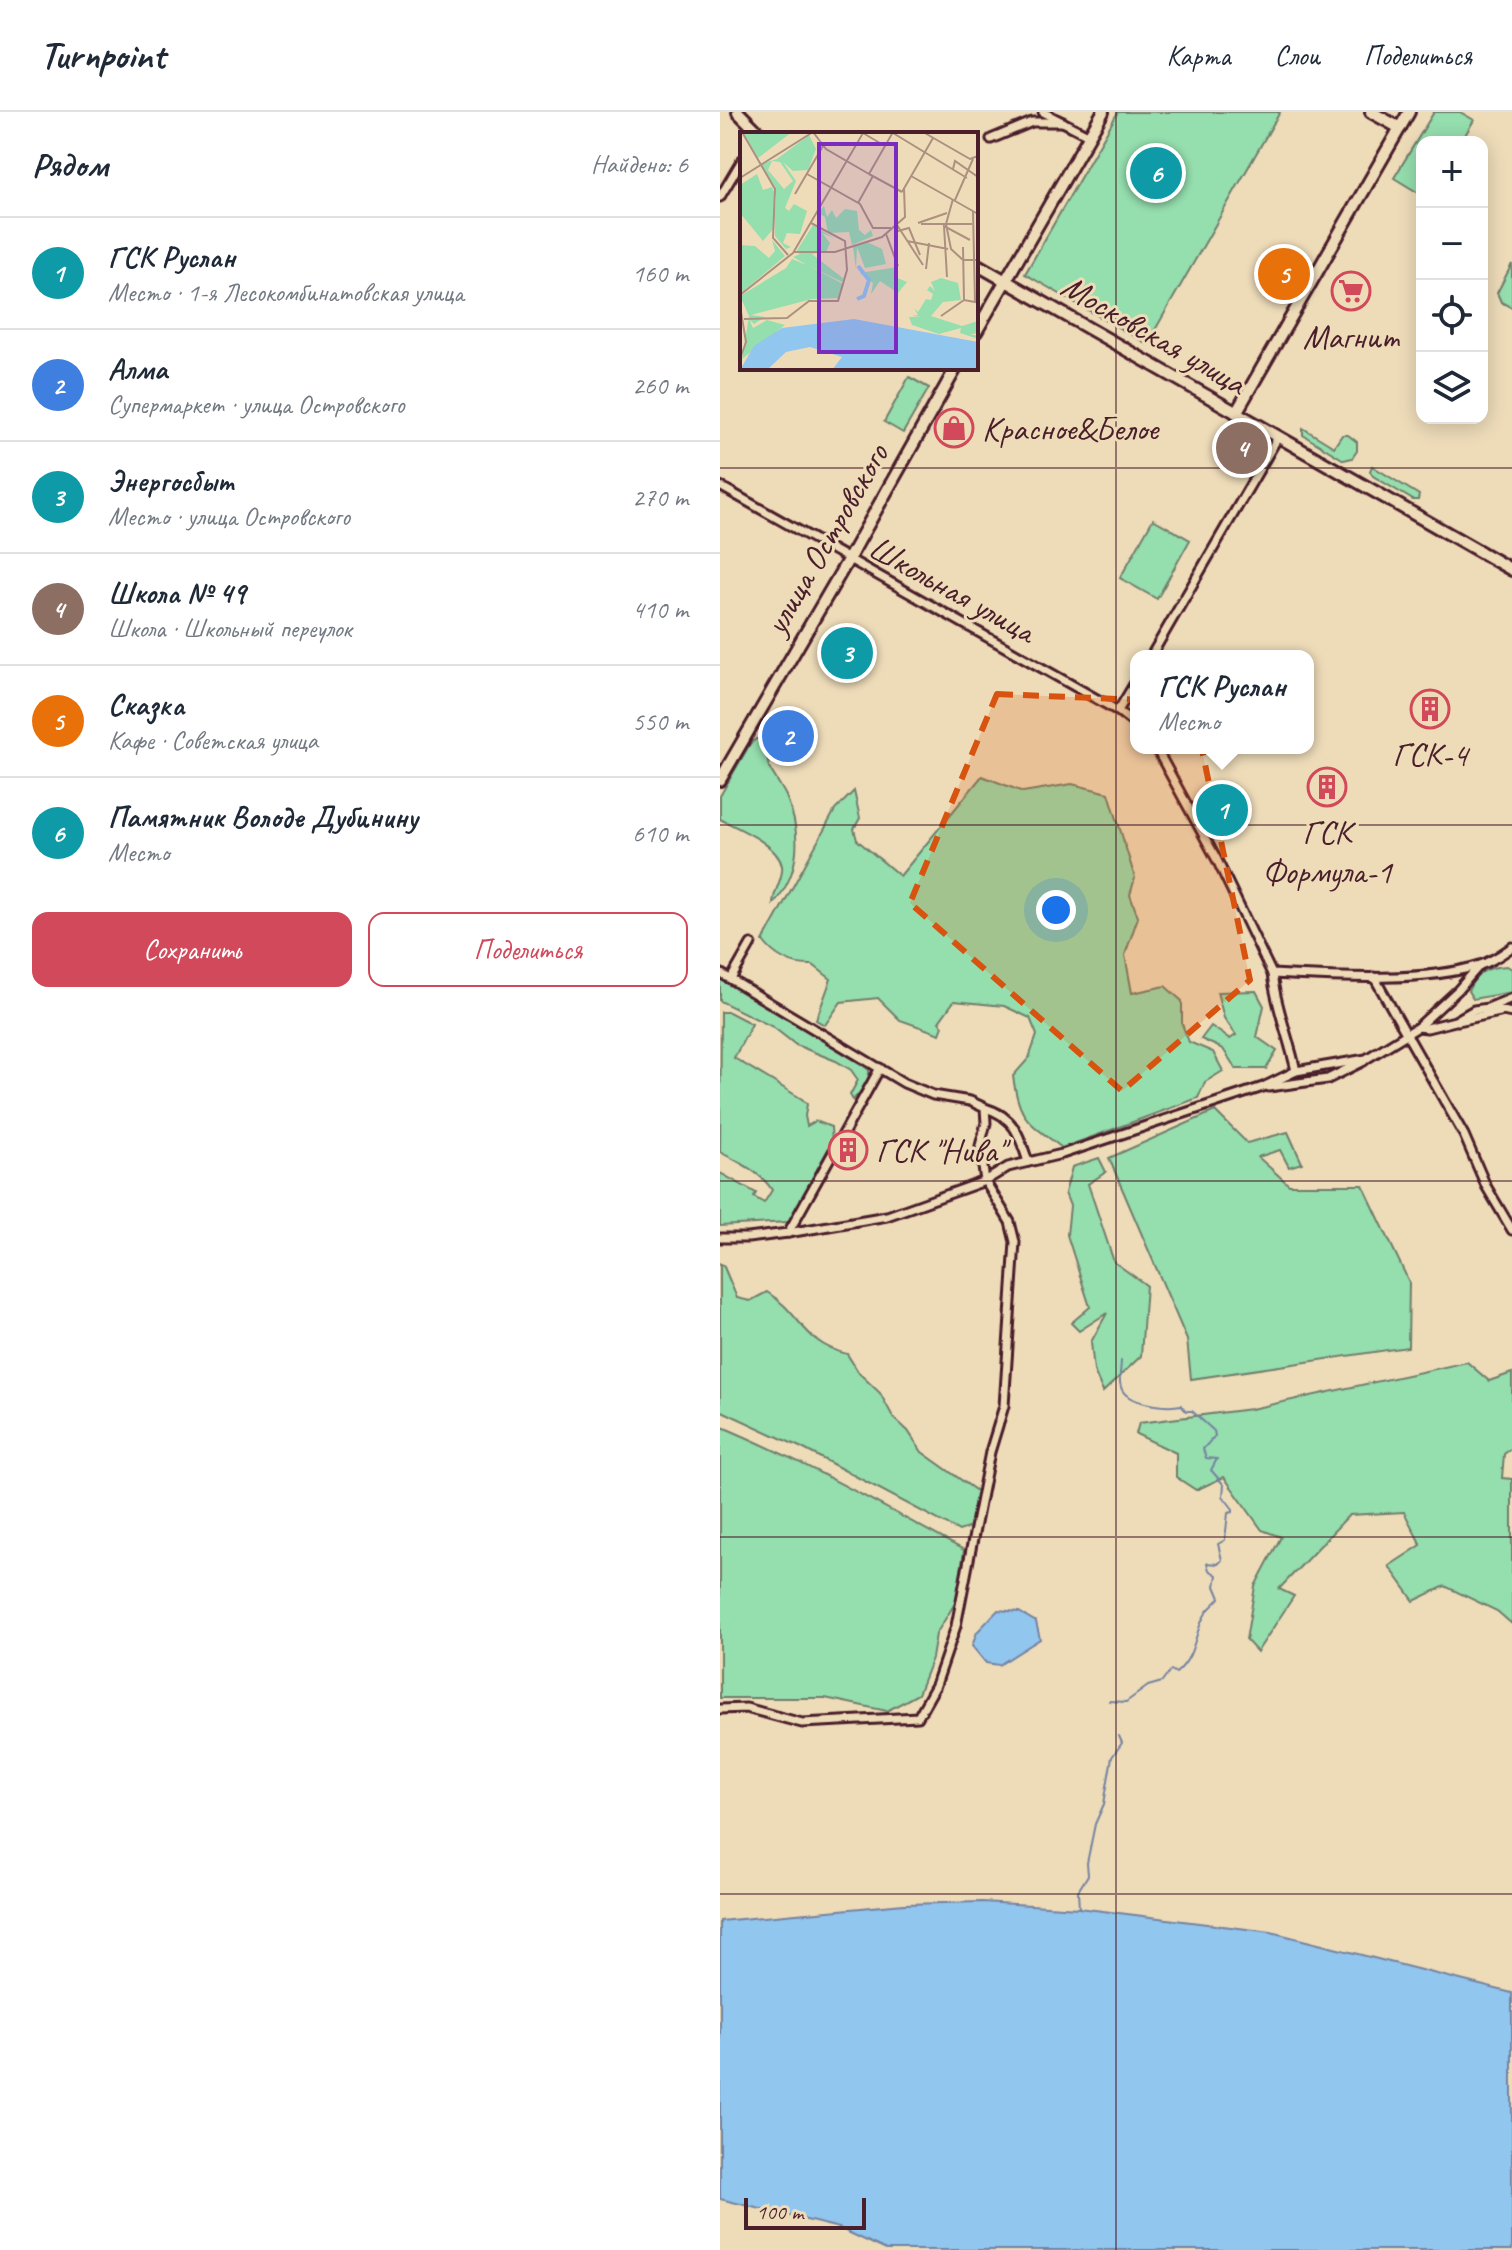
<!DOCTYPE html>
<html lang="ru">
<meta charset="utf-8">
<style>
:root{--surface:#fff;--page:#f2f2f3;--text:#1f2937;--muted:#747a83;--line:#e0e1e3;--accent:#d1495b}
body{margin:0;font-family:Caveat,sans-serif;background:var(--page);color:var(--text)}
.controls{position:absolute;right:24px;top:24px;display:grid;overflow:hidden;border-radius:16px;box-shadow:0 4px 20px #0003}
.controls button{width:72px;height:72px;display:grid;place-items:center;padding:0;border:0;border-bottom:2px solid var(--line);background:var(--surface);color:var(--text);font:40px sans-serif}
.scale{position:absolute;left:24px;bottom:20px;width:122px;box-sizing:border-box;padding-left:8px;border:4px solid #4a1f2b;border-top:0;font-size:22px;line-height:28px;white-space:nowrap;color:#4a1f2b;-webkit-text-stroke:6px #eedcb9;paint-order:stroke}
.you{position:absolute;left:336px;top:798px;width:28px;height:28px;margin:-20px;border:6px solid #fff;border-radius:50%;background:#1a73e8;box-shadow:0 0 0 12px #1a73e833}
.badge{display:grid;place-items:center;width:52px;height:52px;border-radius:50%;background:var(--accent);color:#fff;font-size:26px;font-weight:700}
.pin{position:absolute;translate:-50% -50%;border:4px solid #fff;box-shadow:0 2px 8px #0006}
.popup{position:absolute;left:410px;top:538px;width:184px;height:104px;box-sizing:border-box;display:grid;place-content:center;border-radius:16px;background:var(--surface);filter:drop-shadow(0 2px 6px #0005);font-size:26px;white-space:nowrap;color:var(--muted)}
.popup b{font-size:30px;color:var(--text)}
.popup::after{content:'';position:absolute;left:50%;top:100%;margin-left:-16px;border:16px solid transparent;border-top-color:var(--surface)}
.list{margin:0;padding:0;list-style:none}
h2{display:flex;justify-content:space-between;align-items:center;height:104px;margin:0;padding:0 32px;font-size:34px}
h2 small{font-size:26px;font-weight:400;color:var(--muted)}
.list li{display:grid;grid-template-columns:52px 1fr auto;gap:24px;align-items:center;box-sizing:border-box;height:112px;padding:0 32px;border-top:2px solid var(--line)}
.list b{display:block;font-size:30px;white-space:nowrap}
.list p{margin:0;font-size:26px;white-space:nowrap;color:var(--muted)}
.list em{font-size:26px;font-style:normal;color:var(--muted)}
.actions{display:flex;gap:16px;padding:24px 32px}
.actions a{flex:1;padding:18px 0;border:2px solid var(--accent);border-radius:16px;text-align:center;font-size:28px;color:var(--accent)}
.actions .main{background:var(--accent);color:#fff}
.icon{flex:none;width:44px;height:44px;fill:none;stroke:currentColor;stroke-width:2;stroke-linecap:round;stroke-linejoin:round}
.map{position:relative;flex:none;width:792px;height:2138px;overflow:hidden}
header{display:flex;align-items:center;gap:48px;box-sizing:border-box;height:112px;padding:0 40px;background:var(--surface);border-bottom:2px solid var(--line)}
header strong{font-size:38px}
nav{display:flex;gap:44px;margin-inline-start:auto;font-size:28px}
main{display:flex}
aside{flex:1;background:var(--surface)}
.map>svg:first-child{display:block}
</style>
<header>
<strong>Turnpoint</strong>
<nav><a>Карта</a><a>Слои</a><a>Поделиться</a></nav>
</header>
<main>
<aside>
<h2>Рядом<small>Найдено: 6</small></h2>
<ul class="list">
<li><span class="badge" style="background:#0f9aa8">1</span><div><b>ГСК Руслан</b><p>Место · 1-я Лесокомбинатовская улица</p></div><em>160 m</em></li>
<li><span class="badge" style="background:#3f7fe0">2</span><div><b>Алма</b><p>Супермаркет · улица Островского</p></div><em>260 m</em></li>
<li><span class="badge" style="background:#0f9aa8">3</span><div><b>Энергосбыт</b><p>Место · улица Островского</p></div><em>270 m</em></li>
<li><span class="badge" style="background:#8d6e63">4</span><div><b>Школа № 49</b><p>Школа · Школьный переулок</p></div><em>410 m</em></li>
<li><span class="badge" style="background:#e8710a">5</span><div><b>Сказка</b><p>Кафе · Советская улица</p></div><em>550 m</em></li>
<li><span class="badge" style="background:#0f9aa8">6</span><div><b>Памятник Володе Дубинину</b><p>Место</p></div><em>610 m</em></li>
</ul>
<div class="actions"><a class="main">Сохранить</a><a>Поделиться</a></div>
</aside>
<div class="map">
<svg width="792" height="2138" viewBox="0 0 792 2138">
<rect width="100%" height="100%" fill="#eedcb9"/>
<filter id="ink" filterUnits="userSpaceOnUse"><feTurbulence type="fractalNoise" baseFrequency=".0125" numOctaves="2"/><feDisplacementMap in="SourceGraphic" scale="16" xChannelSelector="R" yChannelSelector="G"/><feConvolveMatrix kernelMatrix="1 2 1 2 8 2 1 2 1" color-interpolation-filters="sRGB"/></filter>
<g filter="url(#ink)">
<g fill="#95deae" stroke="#707e6c" stroke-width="2">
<path d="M398 0H560L427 232 305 162Z"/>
<path d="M714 0H740L754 8 741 30H702V83L674 66Z"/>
<path d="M792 152V196L781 190 777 181Z"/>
<path d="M189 265 209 276 183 321 164 310Z"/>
<path d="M583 316 614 335 622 323H628L637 330V339L632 346 624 348 583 323Z"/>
<path d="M652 354 699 383 698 388H693L653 364 650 359Z"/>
<path d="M433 407 470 428 437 487 400 466Z"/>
<path d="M36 627H41C49 636 45 646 50 657 55 666 61 674 66 684 82 721 81 761 53 792 53 779 64 766 62 754 58 732 17 716 0 707V684L30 632Z"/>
<path d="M262 664 303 680 352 672 389 681 415 766 410 783 418 805 405 843 412 881 445 874 462 889V912L469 930 493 940 503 959 485 970 478 986 342 1036C308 1009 299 1009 293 964L309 946 317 923 310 906 284 894 234 889 219 910 223 914 220 922 180 908 158 886 121 890 105 913 96 908 111 867 93 853C72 854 56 846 43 829L115 698 134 679 140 706 134 717 137 728 180 764Z"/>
<path d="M787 854 792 857V880L753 887 748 879C757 860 766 855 787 854Z"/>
<path d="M0 865 141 952 149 958C150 970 141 979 133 988L130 983 138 968 131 958 116 949 76 933 53 915 0 889Z"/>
<path d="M536 879 544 894 537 925 557 939 546 957H516L503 937 481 927 491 914 510 927 516 923 504 906 497 880Z"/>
<path d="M1 900H9L32 912 14 946 82 987 87 992 85 1004 87 1014 96 1009 111 1015 112 1030 69 1110 0 1114V1061L36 1081 34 1085 44 1091 52 1078C41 1060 18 1050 0 1040Z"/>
<path d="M495 999 527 1031 568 1020 582 1051 569 1055 560 1038 538 1045 569 1073H643L689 1170 688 1235 471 1267 467 1228 389 1046Z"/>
<path d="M379 1046 386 1060 368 1072 394 1150 426 1173 421 1244 383 1280 374 1259 371 1230 387 1201 359 1219 351 1211 370 1195 347 1123 350 1094 345 1081 352 1055Z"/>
<path d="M0 1152 4 1155 17 1186 30 1189 47 1180C82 1202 82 1231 127 1242L139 1261 160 1281 173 1305 188 1319 202 1340 258 1380 251 1415 239 1419 82 1336 0 1298Z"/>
<path d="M747 1250 769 1269 792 1261V1336L784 1342 782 1366 792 1367V1512L777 1499 725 1474 694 1489 669 1454 701 1433 684 1400 629 1403 559 1477 574 1484 537 1540 526 1528 535 1474 561 1425 542 1418 504 1365 476 1378 456 1365V1341L416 1322 419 1311 531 1297Z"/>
<path d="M0 1314C84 1349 164 1395 244 1438L237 1488 216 1522 212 1546 198 1582 167 1599 105 1586H0Z"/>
</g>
<g fill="#91c6ee" stroke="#7583a0" stroke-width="2">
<path d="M278 1498 299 1500 316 1510 320 1527 279 1553 266 1551 252 1534 257 1520Z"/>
<path d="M262 1790 359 1796 551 1820 792 1881V2138H166L119 2116 0 2087V1809L184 1792Z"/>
</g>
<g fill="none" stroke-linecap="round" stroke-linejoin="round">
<g stroke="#7583a0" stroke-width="2">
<path d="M389 1589 406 1590 428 1574 442 1570 451 1558 456 1561C477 1543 473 1522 486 1501 489 1496 496 1491 500 1486L495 1474 497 1463 489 1458 487 1451 498 1452 502 1448 498 1432 505 1428 508 1401 513 1400V1397L503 1384 504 1373 491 1358 497 1347 486 1346 483 1337 495 1324 494 1319 472 1299H466L461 1293C447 1296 405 1292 401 1275 398 1267 401 1257 401 1249"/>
<path d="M359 1796 358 1779 368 1763 367 1751 375 1712 384 1692 392 1645 402 1631 399 1624"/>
</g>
<g stroke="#4a1f2b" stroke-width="13">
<g id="street">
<path d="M323 0 370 24"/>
<path d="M271 27 312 10H343"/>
<path d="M0 85 22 48"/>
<path d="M0 374 398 599 416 613"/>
<path d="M431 544 558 325"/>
<path d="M398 599 416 569"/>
<path d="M436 636 497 748 552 862C611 865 704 871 760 853 773 849 782 842 792 835"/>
<path d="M0 861 184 971 213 983 250 989 265 996 266 1011 260 1034 265 1069 290 1110 295 1130 284 1294 270 1340 236 1514 216 1573 198 1605 82 1611 26 1596 0 1597"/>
<path d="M552 862C556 895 569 926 576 959"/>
<path d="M654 865 744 1023 766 1074 792 1118"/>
<path d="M11 867 31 832"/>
<path d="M770 895 792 886"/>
<path d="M738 909 780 900"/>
<path d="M698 915 707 916 735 909 754 898 768 896 792 901"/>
<path d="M549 975 608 967 644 949"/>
<path d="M265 996C294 1004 300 1024 308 1050"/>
<path d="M68 1121 160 956"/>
<path d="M0 1126H28L68 1121 167 1104 265 1069 288 1055 342 1042 543 975 576 959 646 947 698 915 738 878 759 854"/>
</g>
</g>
<g stroke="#4a1f2b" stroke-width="16">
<g id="secondary">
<path d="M18 0 40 22"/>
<path d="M651 0 680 16"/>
<path d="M256 152 792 458"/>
<path d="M256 220 383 0"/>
<path d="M516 301 689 0"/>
<path d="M0 668 128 448 236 256"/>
</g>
</g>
<use href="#street" stroke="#eedcb9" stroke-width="7"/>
<use href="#secondary" stroke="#eedcb9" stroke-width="10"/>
</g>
</g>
<path fill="#d8530f" fill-opacity="0.2" stroke="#d8530f" stroke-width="6" stroke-dasharray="16 10" stroke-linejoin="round" d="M277 582 472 590 530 868 402 979 190 791Z"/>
<path fill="none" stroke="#4a1f2b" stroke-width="2" stroke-opacity="0.55" d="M396 0V2138M0 356H792M0 713H792M0 1069H792M0 1425H792M0 1782H792"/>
<defs>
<g id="supermarket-ring" transform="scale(2)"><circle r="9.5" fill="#eedcb9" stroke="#d1495b" stroke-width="1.5"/><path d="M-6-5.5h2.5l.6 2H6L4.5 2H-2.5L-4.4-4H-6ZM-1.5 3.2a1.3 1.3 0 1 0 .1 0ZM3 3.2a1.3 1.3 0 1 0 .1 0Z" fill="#d1495b"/></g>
<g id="shop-ring" transform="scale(2)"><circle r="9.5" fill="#eedcb9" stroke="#d1495b" stroke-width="1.5"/><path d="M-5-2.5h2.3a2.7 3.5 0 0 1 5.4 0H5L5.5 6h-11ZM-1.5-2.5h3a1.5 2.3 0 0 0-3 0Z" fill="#d1495b"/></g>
<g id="building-ring" transform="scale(2)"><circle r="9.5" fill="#eedcb9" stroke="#d1495b" stroke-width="1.5"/><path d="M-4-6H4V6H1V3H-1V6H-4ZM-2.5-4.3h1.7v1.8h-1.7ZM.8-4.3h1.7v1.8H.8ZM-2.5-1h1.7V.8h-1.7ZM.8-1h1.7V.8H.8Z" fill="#d1495b"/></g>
</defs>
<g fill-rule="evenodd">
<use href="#supermarket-ring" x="631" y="179"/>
<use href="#shop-ring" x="234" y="316"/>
<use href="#building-ring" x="710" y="597"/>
<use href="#building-ring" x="607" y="675"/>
<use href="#building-ring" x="128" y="1038"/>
</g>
<g text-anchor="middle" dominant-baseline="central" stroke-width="6" stroke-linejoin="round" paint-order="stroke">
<g font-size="34" fill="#4a1f2b" stroke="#eedcb9">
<text transform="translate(434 222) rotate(30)">Московская улица</text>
<text transform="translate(106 427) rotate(-60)">улица Островского</text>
<text transform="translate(232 477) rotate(29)">Школьная улица</text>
</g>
<g font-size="34" fill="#4a1f2b" stroke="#eedcb9">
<text x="631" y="224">Магнит</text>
<text x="262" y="316" text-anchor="start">Красное&amp;Белое</text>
<text x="710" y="642">ГСК-4</text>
<text x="607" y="720">ГСК<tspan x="607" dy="39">Формула-1</tspan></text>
<text x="156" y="1038" text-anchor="start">ГСК "Нива"</text>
</g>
</g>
<g transform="translate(20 20)">
<rect width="238" height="238" fill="#eedcb9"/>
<path d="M3 0H52L18 26ZM69 3 76 17 68 38 53 39 43 30 56 49 45 76 49 79 54 72 67 79 60 102 47 101 43 111 51 115 46 117 35 104V55L21 32 37 27ZM32 29 40 30 53 49 44 57 28 38ZM17 42 23 58 32 55 36 65 34 96 23 109 0 81V53ZM84 74 87 85 92 78 96 86 105 77 117 79 119 98 125 103 131 98 133 104 112 113 109 100 88 101 85 85 78 81ZM73 93 94 106 82 101 90 111 86 120 72 122 104 147 102 150 68 133 103 152 98 166 72 167 11 183 25 185 14 192 9 187 13 196 27 188 45 193 2 227 9 184 0 164 46 136 52 127 67 133 53 125 60 122 56 120ZM32 108 45 124 0 162V113L15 114 29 126 35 119ZM127 110 142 117 146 132 125 136 117 115 116 137 113 115ZM157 135 155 145 167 150 158 161 140 149 131 162 133 151 120 141ZM201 146 218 151 221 168 203 170 191 184 222 194 238 189 237 201 230 203H236L238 207 220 201 221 196 199 202 172 193 169 185H181L172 184 178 183 174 176 178 180 186 167 191 168 193 162 187 158 190 154 195 159 191 150Z" fill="#95deae" fill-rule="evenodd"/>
<path d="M114 187 238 210V238H92L102 225 70 215 46 220 27 238H0L14 214 42 196Z" fill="#91c6ee"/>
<path fill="none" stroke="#91c6ee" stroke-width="4" d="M117 167 124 164 129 148 118 134"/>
<path fill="none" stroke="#ac9080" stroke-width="2" d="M2 0 35 57 33 106 48 123M73 0 86 17 129 42 153 0M183 0 230 27 238 24M153 1 227 46M213 37 215 29 238 45M67 42 120 72 133 96H151M129 42 162 60M171 44 238 82M0 46 73 0M162 60 193 6M55 62 83 14M213 67 206 92 211 117 223 128H236M215 68 233 27M118 71 133 44M178 91 207 81M181 92H232M157 93 183 133M154 100 169 96 180 123M146 102 158 134M167 109 208 117M223 115 224 168M54 120H95L142 105 165 85 164 56M186 137 189 111M207 145 204 94 230 108M0 163 53 121 123 1 145 14M0 174 6 210 0 227M201 184 224 168 235 170 233 79M4 187 47 186 69 169H98L107 138 105 109 71 91"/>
<path fill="#7b2cbf" fill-opacity="0.15" stroke="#7b2cbf" stroke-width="4" d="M79 12H156V220H79Z"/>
<rect width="238" height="238" fill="none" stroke="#4a1f2b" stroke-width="4"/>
</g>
</svg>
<div class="controls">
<button>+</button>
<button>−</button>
<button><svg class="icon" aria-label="locate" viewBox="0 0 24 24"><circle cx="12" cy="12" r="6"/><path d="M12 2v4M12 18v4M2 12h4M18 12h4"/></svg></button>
<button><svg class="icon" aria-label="layers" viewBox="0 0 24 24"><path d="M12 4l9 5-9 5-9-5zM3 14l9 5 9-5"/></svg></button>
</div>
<div class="scale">100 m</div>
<div class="you"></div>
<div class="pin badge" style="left:502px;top:698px;background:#0f9aa8">1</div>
<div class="popup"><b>ГСК Руслан</b>Место</div>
<div class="pin badge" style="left:68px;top:624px;background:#3f7fe0">2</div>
<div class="pin badge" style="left:127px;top:541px;background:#0f9aa8">3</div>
<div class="pin badge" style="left:522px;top:336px;background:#8d6e63">4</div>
<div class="pin badge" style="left:564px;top:162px;background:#e8710a">5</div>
<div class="pin badge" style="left:436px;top:61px;background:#0f9aa8">6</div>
</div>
</main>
